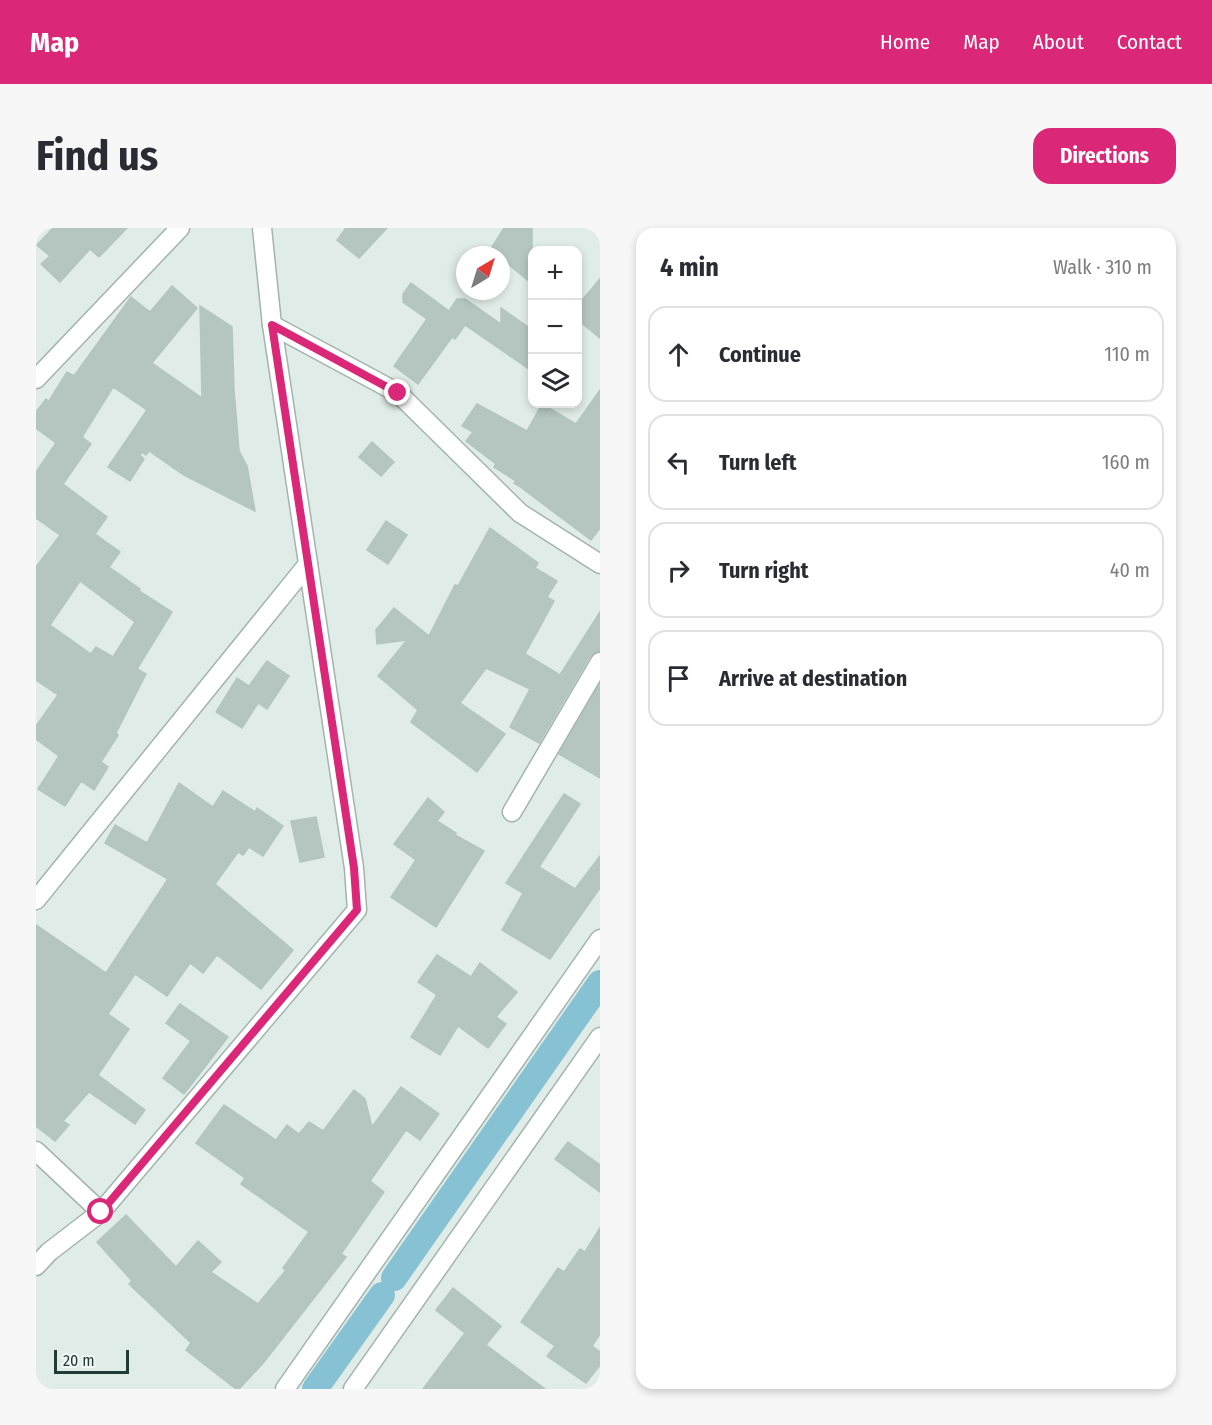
<!DOCTYPE html>
<meta charset="utf-8">
<style>
:root{--surface:#fff;--page:#f7f7f7;--text:#2b2b33;--muted:#7c7c81;--line:#e1e1e2;--accent:#db2777}
body{margin:0;font-family:"Fira Sans Condensed",sans-serif;background:var(--page);color:var(--text)}
.controls{position:absolute;right:18px;top:18px;display:grid;overflow:hidden;border-radius:12px;box-shadow:0 3px 9px #0003}
.controls button{width:54px;height:54px;display:grid;place-items:center;padding:0;border:0;border-bottom:2px solid var(--line);background:var(--surface);color:var(--text);font:30px sans-serif}
.compass{position:absolute;left:420px;top:18px;width:54px;height:54px;border-radius:50%;background:var(--surface);box-shadow:0 3px 9px #0003;rotate:38deg}
.scale{position:absolute;left:18px;bottom:15px;width:75px;box-sizing:border-box;padding-left:6px;border:3px solid #203c37;border-top:0;font-size:16px;line-height:21px;white-space:nowrap;color:#203c37;-webkit-text-stroke:4px #f1f8f5;paint-order:stroke}
.stop{position:absolute;width:18px;height:18px;margin:-14px;border:4px solid #db2777;border-radius:50%;background:#fff}
.stop.end{background:#db2777;border-color:#fff;box-shadow:0 2px 6px #0008}
.list{margin:0;padding:0;list-style:none}
h2{display:flex;justify-content:space-between;align-items:center;height:78px;margin:0;padding:0 24px;font-size:26px}
h2 small{font-size:20px;font-weight:400;color:var(--muted)}
.list li{display:grid;grid-template-columns:39px 1fr auto;gap:18px;align-items:center;box-sizing:border-box;height:96px;margin:0 12px 12px;padding:0 12px;border:2px solid var(--line);border-radius:18px}
.list b{display:block;font-size:22px;white-space:nowrap}
.list em{font-size:20px;font-style:normal;color:var(--muted)}
.icon{flex:none;width:33px;height:33px;fill:none;stroke:currentColor;stroke-width:2;stroke-linecap:round;stroke-linejoin:round}
.map{position:relative;flex:none;width:564px;height:1161px;overflow:hidden;border-radius:18px}
header{display:flex;align-items:center;gap:36px;box-sizing:border-box;height:84px;padding:0 30px;background:var(--accent);color:#fff}
header strong{font-size:28px}
nav{display:flex;gap:33px;margin-inline-start:auto;font-size:21px}
.intro{display:flex;align-items:center;justify-content:space-between;box-sizing:border-box;height:144px;padding:0 36px}
h1{margin:0;font-size:42px}
.button{padding:15px 27px;border-radius:18px;background:var(--accent);color:#fff;font-size:21px;font-weight:700}
main{display:flex;gap:36px;padding:0 36px}
aside{flex:1;background:var(--surface);border-radius:18px;box-shadow:0 3px 9px #0003}
.map>svg:first-child{display:block}
</style>
<header>
<strong>Map</strong>
<nav><a>Home</a><a>Map</a><a>About</a><a>Contact</a></nav>
</header>
<div class="intro"><h1>Find us</h1><a class="button">Directions</a></div>
<main>
<div class="map">
<svg width="564" height="1161" viewBox="0 0 564 1161">
<rect width="100%" height="100%" fill="#e0ece7"/>
<g fill="none" stroke-linecap="round" stroke-linejoin="round">
<g stroke="#86c2d3" stroke-width="26">
<path d="M358 1050 564 755"/>
<path d="M279 1161 346 1067"/>
</g>
</g>
<g fill="#b5c6c0" stroke="#b2c5bf" stroke-width="1.5" fill-rule="evenodd">
<path d="M17 0H91L63 29 54 21 24 54 5 36 14 28 1 17Z"/>
<path d="M310 0H351L323 30 301 12Z"/>
<path d="M468 0H496V56L465 30V27H451Z"/>
<path d="M564 51V110L542 92V77Z"/>
<path d="M375 55 413 83 421 71H429L465 96V80L496 102V143L429 97 419 111 416 109 382 156 358 138 391 91 367 74V66Z"/>
<path d="M136 58 161 80 116 135 166 170 164 78 196 99 198 162 203 223 211 238 219 283 148 247 113 223 110 227 105 224 104 227 108 231 94 253 72 239 111 182 77 159 46 209 55 216 27 256 71 289 59 306 84 324 73 339 104 361 103 363 136 384 101 441 110 446 80 505 82 507 65 534 72 539 58 562 45 553 29 578 2 561 23 528 0 511V498L22 467 0 452V339L24 307 0 290V244L20 215 0 200V184L10 171 13 173 31 144 38 148 95 69 114 84ZM44 353 99 394 77 429 60 419 55 426 14 397Z"/>
<path d="M564 162V300L555 312 483 258 478 255 480 253 458 239 460 236 430 213 437 204 426 198 441 176 491 203 506 176 540 196Z"/>
<path d="M336 214 358 234 345 248 323 229Z"/>
<path d="M350 293 371 307 352 336 331 322Z"/>
<path d="M454 300 502 335 499 340 521 353 511 369 518 373 489 426 524 447 564 384V423L554 428 503 515 474 499 494 461 450 440 424 475 469 506 441 544 375 494 382 482 342 448 371 412 341 416 340 402 358 380 393 408 419 357 422 358Z"/>
<path d="M231 433 253 448 231 481 222 475 206 500 180 484 201 450 213 458Z"/>
<path d="M564 456V550L523 526Z"/>
<path d="M143 555 177 579 187 563 219 584 221 580 247 598 227 628 213 619 207 627 202 624 179 656 257 722 225 761 181 727 167 745 154 735 131 768 99 746 72 786 93 801 62 847 109 882 99 896 53 864 27 893 33 897 19 913 0 898V697L70 745 132 651 69 615 79 597 111 615Z"/>
<path d="M528 566 544 576 503 639 539 661 564 628V660L514 731 466 702 487 665 470 655Z"/>
<path d="M392 570 408 584 401 593 420 605 419 607 448 623 400 699 355 669 380 632 358 616Z"/>
<path d="M280 589 288 629 264 634 255 593Z"/>
<path d="M401 727 435 749 444 735 481 764 460 789 470 796 452 820 422 798 404 827 375 809 401 767 382 754Z"/>
<path d="M144 776 192 809 148 866 127 850 155 813 130 795Z"/>
<path d="M365 859 403 886 384 912 370 902 334 953 348 964 305 1026 310 1029 228 1134 203 1161H200L150 1122 155 1115 93 1056 96 1053 61 1014 90 987 140 1039 162 1013 185 1034 175 1044 222 1076 250 1042 247 1040 273 1004 205 956 209 950 160 915 188 877 240 912 251 897 263 906 273 894 287 903 318 862 329 871 336 899Z"/>
<path d="M532 914 564 937V964L519 931Z"/>
<path d="M564 1000V1106L556 1118 564 1124V1137L550 1155 511 1128 519 1118 485 1094 522 1040 528 1044 544 1021 549 1024Z"/>
<path d="M417 1060 465 1098 450 1117 509 1161H387L429 1105 400 1082Z"/>
</g>
<g fill="none" stroke-linecap="round" stroke-linejoin="round">
<g stroke="#a3b4af" stroke-width="21">
<g id="minor">
<path d="M236 97 362 165 484 285 564 336"/>
<path d="M0 151 144 0"/>
<path d="M476 584 564 434"/>
<path d="M0 672 272 336"/>
<path d="M0 923 65 984"/>
<path d="M0 1038 13 1024 65 984 321 682 318 640 236 97 226 0"/>
<path d="M249 1161 564 711"/>
<path d="M317 1161 564 809"/>
</g>
</g>
<use href="#minor" stroke="#fff" stroke-width="18"/>
</g>
<g fill="none" stroke-linecap="round" stroke-linejoin="round">
<path stroke="#db2777" stroke-width="8" d="M65 984 321 682 318 640 236 97 362 165"/>
</g>
</svg>
<div class="controls">
<button>+</button>
<button>−</button>
<button><svg class="icon" aria-label="layers" viewBox="0 0 24 24"><path d="M12 4l9 5-9 5-9-5zM3 14l9 5 9-5"/></svg></button>
</div>
<svg class="compass" viewBox="-18 -18 36 36"><path d="M0-13l5 13h-10z" fill="#e53935"/><path d="M0 13l5-13h-10z" fill="#7c7c81"/></svg>
<div class="scale">20 m</div>
<div class="stop" style="left:65px;top:984px"></div>
<div class="stop end" style="left:362px;top:165px"></div>
</div>
<aside>
<h2>4 min<small>Walk · 310 m</small></h2>
<ul class="list">
<li><svg class="icon" aria-label="ahead" viewBox="0 0 24 24"><path d="M12 20V5M6 11l6-6 6 6"/></svg><div><b>Continue</b></div><em>110 m</em></li>
<li><svg class="icon" aria-label="left" viewBox="0 0 24 24"><path d="M17 20v-9H6M10 6l-5 5 5 5"/></svg><div><b>Turn left</b></div><em>160 m</em></li>
<li><svg class="icon" aria-label="right" viewBox="0 0 24 24"><path d="M7 20v-9h11M14 6l5 5-5 5"/></svg><div><b>Turn right</b></div><em>40 m</em></li>
<li><svg class="icon" aria-label="arrive" viewBox="0 0 24 24"><path d="M6 21V4h12l-3 4 3 4H6"/></svg><div><b>Arrive at destination</b></div></li>
</ul>
</aside>
</main>
